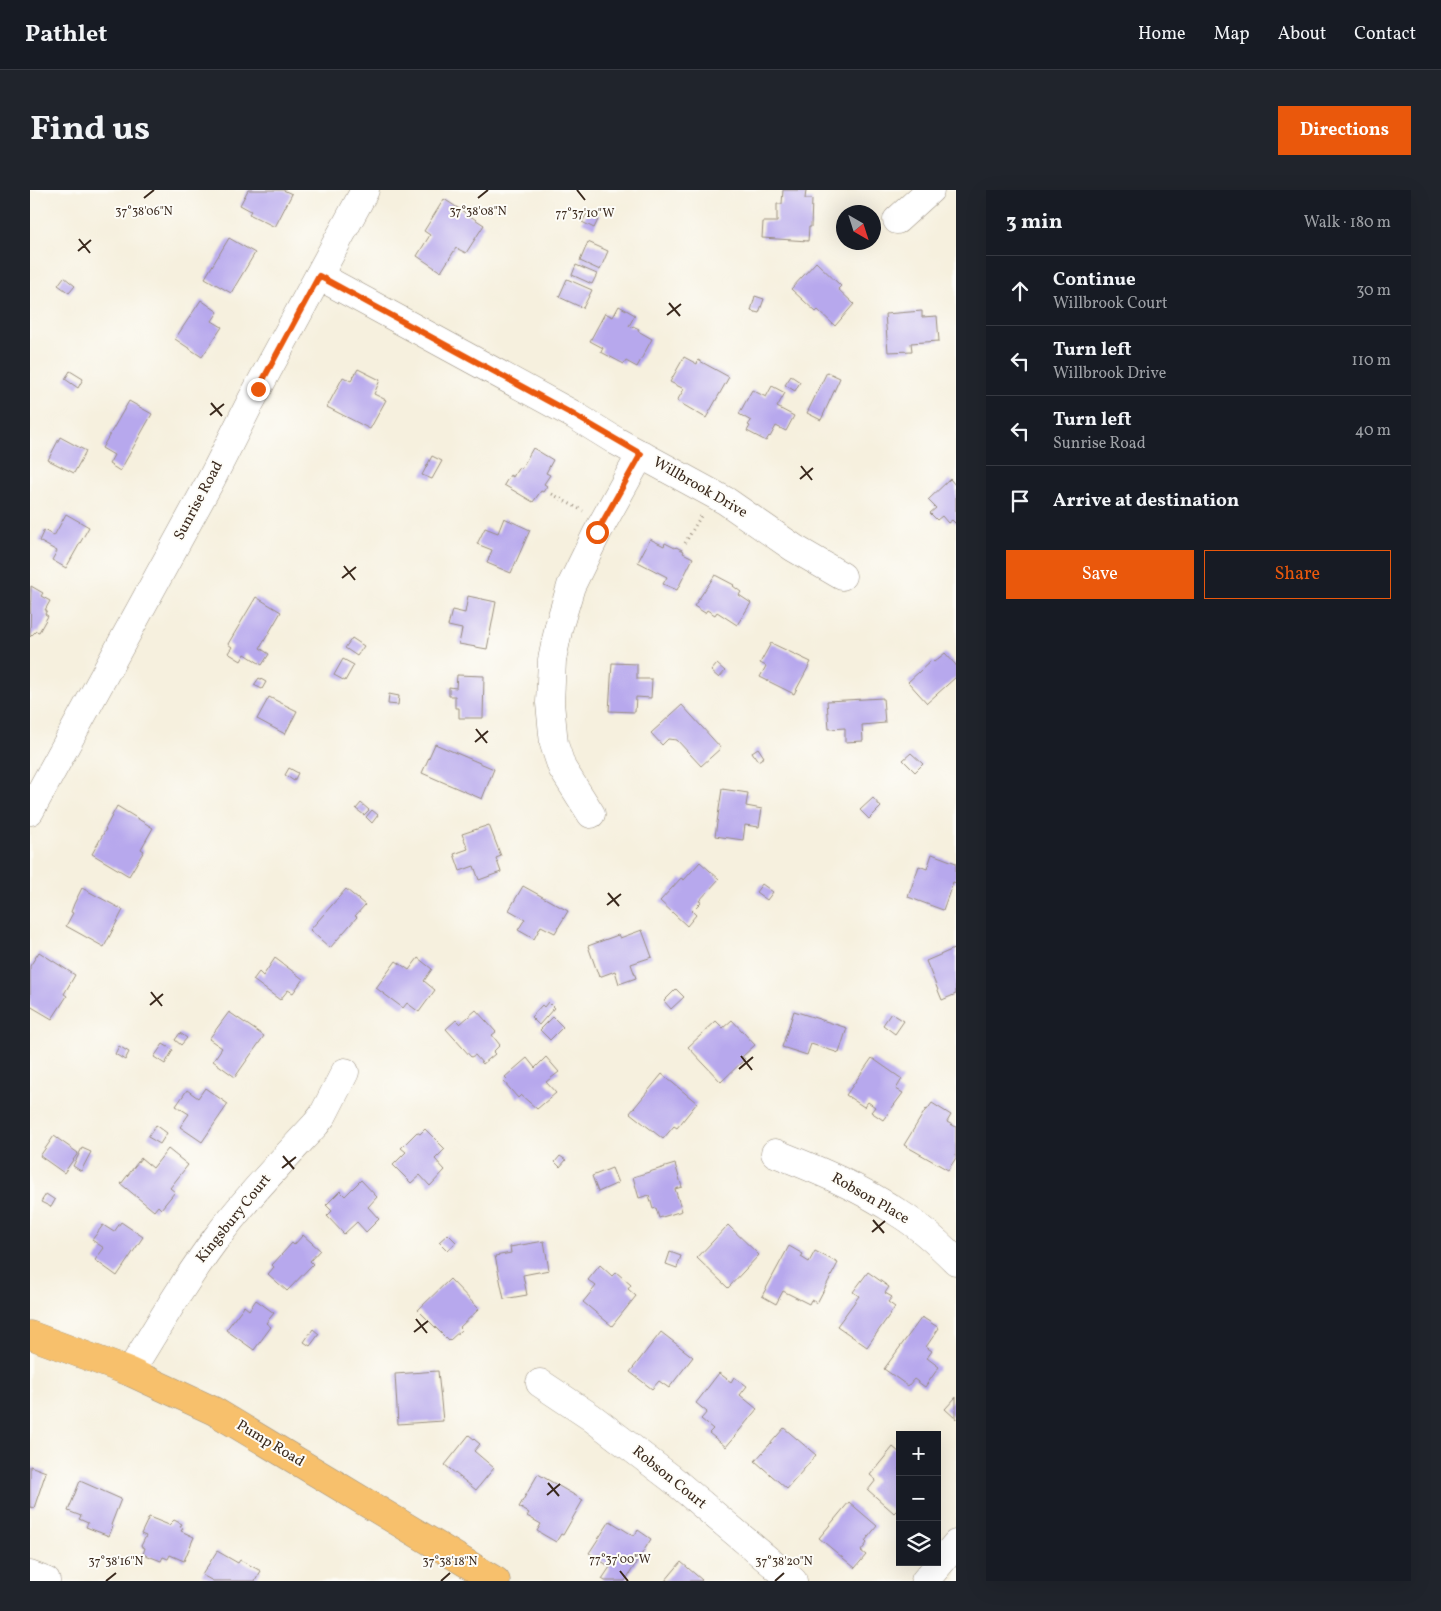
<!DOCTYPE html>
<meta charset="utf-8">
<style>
:root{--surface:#171b24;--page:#20242c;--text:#f1f3f6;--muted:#9ea1a6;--line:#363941;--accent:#ea580c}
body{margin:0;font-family:Vollkorn,serif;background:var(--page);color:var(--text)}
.controls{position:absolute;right:15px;bottom:15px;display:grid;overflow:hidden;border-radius:0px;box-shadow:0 5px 20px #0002}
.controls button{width:45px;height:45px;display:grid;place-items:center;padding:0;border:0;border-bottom:1px solid var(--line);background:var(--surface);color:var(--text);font:25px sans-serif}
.compass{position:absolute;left:806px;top:15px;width:45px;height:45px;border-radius:50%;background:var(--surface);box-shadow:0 5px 20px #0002;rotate:141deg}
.stop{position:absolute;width:15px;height:15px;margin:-11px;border:4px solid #ea580c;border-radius:50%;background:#fff}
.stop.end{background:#ea580c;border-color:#fff;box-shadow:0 1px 5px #0008}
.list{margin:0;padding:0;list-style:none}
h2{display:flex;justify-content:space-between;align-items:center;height:65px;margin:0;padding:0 20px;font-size:21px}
h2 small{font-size:16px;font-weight:400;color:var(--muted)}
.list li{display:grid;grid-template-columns:32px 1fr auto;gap:15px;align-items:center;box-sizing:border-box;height:70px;padding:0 20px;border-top:1px solid var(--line)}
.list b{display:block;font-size:19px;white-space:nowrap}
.list p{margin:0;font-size:16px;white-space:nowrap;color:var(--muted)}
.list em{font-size:16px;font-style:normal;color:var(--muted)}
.actions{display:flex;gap:10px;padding:15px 20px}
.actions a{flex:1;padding:11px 0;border:1px solid var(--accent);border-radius:0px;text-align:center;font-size:18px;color:var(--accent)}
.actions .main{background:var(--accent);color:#fff}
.icon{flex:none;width:28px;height:28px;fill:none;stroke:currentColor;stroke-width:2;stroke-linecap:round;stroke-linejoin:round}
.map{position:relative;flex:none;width:926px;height:1391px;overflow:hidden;border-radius:0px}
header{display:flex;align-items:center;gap:30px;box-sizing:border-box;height:70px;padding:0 25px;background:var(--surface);border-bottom:1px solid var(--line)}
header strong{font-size:24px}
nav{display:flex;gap:28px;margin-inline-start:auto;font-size:18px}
.intro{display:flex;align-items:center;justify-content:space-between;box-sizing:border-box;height:120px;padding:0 30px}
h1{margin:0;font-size:35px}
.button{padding:12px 22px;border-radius:0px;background:var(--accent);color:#fff;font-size:18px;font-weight:700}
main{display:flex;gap:30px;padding:0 30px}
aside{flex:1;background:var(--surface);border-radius:0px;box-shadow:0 5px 20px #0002}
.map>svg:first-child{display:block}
</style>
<header>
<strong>Pathlet</strong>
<nav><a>Home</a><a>Map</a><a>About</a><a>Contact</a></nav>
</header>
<div class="intro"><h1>Find us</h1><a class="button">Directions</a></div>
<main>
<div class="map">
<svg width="926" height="1391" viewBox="0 0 926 1391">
<rect width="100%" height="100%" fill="#fdfcf7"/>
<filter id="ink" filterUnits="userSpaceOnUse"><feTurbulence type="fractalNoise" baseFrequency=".02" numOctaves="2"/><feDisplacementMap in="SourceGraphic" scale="10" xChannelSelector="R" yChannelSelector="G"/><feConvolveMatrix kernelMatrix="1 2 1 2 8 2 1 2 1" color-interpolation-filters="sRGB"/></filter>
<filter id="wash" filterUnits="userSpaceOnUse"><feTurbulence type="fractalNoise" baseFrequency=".0096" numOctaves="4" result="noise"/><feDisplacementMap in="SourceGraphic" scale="20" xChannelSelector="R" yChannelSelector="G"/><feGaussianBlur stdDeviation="1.12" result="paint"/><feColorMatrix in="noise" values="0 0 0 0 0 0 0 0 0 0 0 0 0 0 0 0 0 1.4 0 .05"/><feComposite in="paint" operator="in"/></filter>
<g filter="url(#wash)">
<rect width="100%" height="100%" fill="#f6f0de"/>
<g id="blocks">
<g fill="#b7a8ed">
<path d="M218 0H253L262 4 245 37 219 24 221 21 210 15Z"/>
<path d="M753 0H776L775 9H782L781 37H779L778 51 732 48 733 32H747V14H752Z"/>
<path d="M414 9 454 35 436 63 426 58 411 82 387 66 400 45 394 41Z"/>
<path d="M559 20 570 26 564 38 552 32Z"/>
<path d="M199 48 225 63 201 103 175 88Z"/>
<path d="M558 52 578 61 570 80 550 71Z"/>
<path d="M786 72 811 96 808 99 824 114 805 136 788 120 786 122 761 99Z"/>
<path d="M546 75 567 84 562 94 542 85Z"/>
<path d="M34 87 45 96 39 103 28 95Z"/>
<path d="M537 89 562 100 553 118 529 107Z"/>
<path d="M725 106 734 109 729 123 721 121Z"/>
<path d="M171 110 188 122 182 131 192 137 172 167 145 149Z"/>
<path d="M589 116 605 125 599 136 602 137 603 136 609 139 608 141 622 149 607 177 596 171 594 174 571 162 573 158 560 151 575 123 583 127Z"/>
<path d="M892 121V127L907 126 909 151 881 153 882 161 858 162 855 124Z"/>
<path d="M654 167 667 174 668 170 699 187 676 228 647 211 654 199 640 192Z"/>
<path d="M328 179 350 190 344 204 356 210 340 239 297 217 313 187 321 191Z"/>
<path d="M40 181 53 189 48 198 35 189Z"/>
<path d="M797 182 810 188 791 230 777 223Z"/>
<path d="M761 186 770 192 765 201 755 195Z"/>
<path d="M742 196 755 203 747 217 764 226 756 241 746 236 740 247 739 246 736 251 717 241 720 236 718 235 721 231 709 224 722 200 736 207Z"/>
<path d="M99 211 122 224 90 281 79 274 84 265 72 258Z"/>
<path d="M30 247 56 261 44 283 18 270Z"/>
<path d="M503 258 523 270 516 283 520 285 514 294 517 296 513 302 511 301 503 312 474 295 480 285 483 287 489 277 491 279Z"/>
<path d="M402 266 412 271 402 289 392 285Z"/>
<path d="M920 289 926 296V334L922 330 918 333 912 326 907 330 900 323 906 318 898 310Z"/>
<path d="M36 324 59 337 36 378 22 370 27 361 9 351 14 340 24 346Z"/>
<path d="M474 328 500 340 481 383 457 373 462 360 447 354 455 338 468 343Z"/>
<path d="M620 349 634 356 635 353 645 358 646 357 654 361 653 363 663 368 647 400 633 394 637 387 608 372Z"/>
<path d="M685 385 704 395 703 396 711 402 709 405 721 413 707 435 687 422 685 425 677 420 675 423 664 416Z"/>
<path d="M1 396 13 403 11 406 20 411 15 420H17L15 424 18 426 9 442 6 441 0 447Z"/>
<path d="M438 406 466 412 457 459 429 454 432 439 418 436 422 420 435 423Z"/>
<path d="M226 407 251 422 230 458 239 464 232 475 215 464 211 471 198 463 202 457 198 454Z"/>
<path d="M322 448 334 456 327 466 315 458Z"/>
<path d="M741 453 781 472 764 504 730 487 736 476 730 473Z"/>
<path d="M915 463 926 475V487L897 513 878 492 902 470 904 472Z"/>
<path d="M313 469 324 475 315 491 304 485Z"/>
<path d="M582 473 607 474V489H622L621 508 606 507 605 522 579 521Z"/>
<path d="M687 474 695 481 689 488 681 481Z"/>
<path d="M427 485 454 486 453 528H429V518H425V506H419V497L426 498Z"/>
<path d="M229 488 236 492 232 499 224 495Z"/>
<path d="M359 504 369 506 368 515 358 514Z"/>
<path d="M239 507 267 521 255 544 227 529Z"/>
<path d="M853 508 855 533 832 535 833 551 815 552V538L799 539 797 511Z"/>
<path d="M652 515 691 558 671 576 647 550 638 549 632 555 621 543Z"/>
<path d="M405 554 464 579 452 609 392 583Z"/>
<path d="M728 558 734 567 728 571 722 562Z"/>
<path d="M881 563 893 574 885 582 873 570Z"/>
<path d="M259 578 268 583 264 591 255 585Z"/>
<path d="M692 599 718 603 716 616 732 619 729 637 715 635 713 650 685 646Z"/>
<path d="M843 608 851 617 839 629 830 620Z"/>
<path d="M331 613 339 620 334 625 326 619Z"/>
<path d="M87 616 123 638 111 659 114 661 99 686 62 664 76 639H75Z"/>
<path d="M342 620 348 625 342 633 336 627Z"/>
<path d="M459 635 471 666 466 668 471 682 449 690 444 676 430 681 424 664 438 659 432 644Z"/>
<path d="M902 664 926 673V693L923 692 913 720 878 707 889 676 897 679Z"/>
<path d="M670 672 689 689 669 711 671 712 662 721 666 725 657 736 630 711 651 688 654 690Z"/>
<path d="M732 694 743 702 737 710 726 702Z"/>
<path d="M493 696 538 721 525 743 511 736 504 749 488 740 495 729 479 720Z"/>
<path d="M52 698 93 720 74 757 36 736 43 723 41 722 44 714Z"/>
<path d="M316 699 335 715 325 726 327 727 300 758 280 740Z"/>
<path d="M612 740 622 767 601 774 606 788 589 794 585 781 569 787 558 756 588 745 590 748Z"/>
<path d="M926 758V804L912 810 896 771Z"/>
<path d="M9 762 45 785 34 804 37 806 22 829 0 816V776Z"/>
<path d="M245 768 273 789 263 803 258 800 250 810 223 790 229 782 233 786Z"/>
<path d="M388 768 402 779 394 791 405 800 389 822 377 813 373 818 346 798 366 771 379 780Z"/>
<path d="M646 799 654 807 641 819 634 811Z"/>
<path d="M518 812 524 818 509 835 501 827 512 815 514 817Z"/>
<path d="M446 820 466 842 462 845 470 855 463 862 465 864 453 874 445 865 441 867 416 839 426 830 430 834Z"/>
<path d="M764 821 817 838 809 863 781 854 777 865 752 857Z"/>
<path d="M199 822 234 846 205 887 183 871 192 858 179 849Z"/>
<path d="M861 823 874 831 865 844 853 835Z"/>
<path d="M523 827 533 837 520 850 510 840Z"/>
<path d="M702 830 725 855 712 867 715 869 691 892 658 857 686 831 693 838Z"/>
<path d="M150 843 157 848 151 855 145 850Z"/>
<path d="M133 854 143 860 135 874 124 867Z"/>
<path d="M89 856 99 862 95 870 85 864Z"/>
<path d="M516 867 529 882 516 892 526 903 507 919 491 905 488 908 474 892 477 889 475 887 497 868 505 878Z"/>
<path d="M842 868 872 889 866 899 873 903 853 930 841 922 845 917 838 912 834 917 816 905Z"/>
<path d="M632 884 667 913 647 938 644 936 633 949 600 923Z"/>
<path d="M175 898 198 914 172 952 150 937 159 924 146 916 157 900 168 908Z"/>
<path d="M902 913 921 925 917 932 926 937V968L918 980 874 955 896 919 897 920Z"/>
<path d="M126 935 137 943 130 954 118 947Z"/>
<path d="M395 939 415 959 405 969 415 980 400 996 390 985 381 993 363 975 376 962 371 958 387 942 390 944Z"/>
<path d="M24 946 48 963 34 983 10 966Z"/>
<path d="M52 958 61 962 51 981 43 976Z"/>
<path d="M138 959 158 975 140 998 145 1002 131 1019 128 1016 124 1021 91 994 111 968 123 978Z"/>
<path d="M530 966 536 970 530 977 525 972Z"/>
<path d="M645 974 652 997 645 999 652 1021 629 1028 626 1018 623 1019 619 1005 609 1008 603 987Z"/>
<path d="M582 978 588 993 568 1002 562 986Z"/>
<path d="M331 990 347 1007 338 1017 349 1029 336 1042 327 1032 314 1044 297 1026 302 1021 296 1015 310 1001 315 1006Z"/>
<path d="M16 1004 25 1010 21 1017 11 1012Z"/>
<path d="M91 1032 113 1047 87 1086 65 1070 74 1058 62 1050 73 1035 84 1042Z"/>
<path d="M698 1035 729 1065 698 1098 667 1068Z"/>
<path d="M418 1044 426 1052 418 1061 409 1052Z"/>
<path d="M273 1045 290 1060 280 1071 283 1074 257 1101 238 1084 244 1077 242 1075 262 1053 264 1055Z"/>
<path d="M514 1051 519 1080 493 1085 497 1105 474 1109 465 1066 481 1063 480 1057Z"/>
<path d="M759 1056 773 1064 771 1067 779 1072 785 1061 808 1073 787 1113 781 1110 779 1114 753 1101 746 1114 732 1106Z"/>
<path d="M640 1062 651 1066 647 1078 636 1074Z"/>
<path d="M570 1075 582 1086 586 1082 601 1095 598 1099 606 1106 582 1136 553 1112 566 1096 558 1090Z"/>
<path d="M838 1082 859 1097 855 1103 862 1107 858 1112 865 1117 837 1157 807 1136 829 1106 823 1102Z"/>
<path d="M420 1089 449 1119 429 1138 431 1140 419 1151 388 1120Z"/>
<path d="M226 1110 244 1123 236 1133 241 1137 224 1160 196 1140 214 1116 219 1120Z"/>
<path d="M892 1127 909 1138 896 1157 902 1161 897 1168 909 1177 895 1197 884 1189 878 1196 854 1179Z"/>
<path d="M283 1139 289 1144 280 1156 274 1152Z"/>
<path d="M631 1142 663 1167 639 1198 629 1191 622 1199 600 1182Z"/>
<path d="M408 1181 413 1231 368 1234 365 1184Z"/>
<path d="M689 1183 701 1192 704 1187 717 1196 710 1205 727 1219 696 1257 679 1243 683 1239 671 1229 677 1222 666 1213Z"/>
<path d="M926 1207V1229L915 1219Z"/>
<path d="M754 1238 786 1265 757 1299 725 1271Z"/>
<path d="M439 1245 450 1254 444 1261 464 1278 446 1300 415 1275Z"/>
<path d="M863 1257 870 1263V1317L864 1323 838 1300 846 1290 840 1285Z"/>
<path d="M0 1276 16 1282 4 1318 0 1317Z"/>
<path d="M508 1284 553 1310 533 1345 531 1344 526 1352 507 1341 511 1334 497 1326 499 1323 489 1317Z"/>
<path d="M50 1291 91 1309 81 1335 83 1336 79 1346 56 1337 58 1333 49 1329 51 1326 38 1321Z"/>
<path d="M819 1312 847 1336 835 1351 837 1353 831 1361 836 1365 825 1378 789 1348Z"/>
<path d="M119 1327 139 1335 144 1330 152 1334 150 1337 153 1338 151 1341 164 1347 154 1371 140 1365 138 1369 133 1367 131 1371 113 1364 115 1358 111 1356 116 1346 111 1344Z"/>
<path d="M580 1331 604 1346 608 1340 621 1349 595 1391H575L572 1389 580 1377 559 1363Z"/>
<path d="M187 1361 208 1373 210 1370 231 1381 225 1391H183L172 1385Z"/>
<path d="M651 1372 672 1390 671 1391H635Z"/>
</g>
</g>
</g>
<g filter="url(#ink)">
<use href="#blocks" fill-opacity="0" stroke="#988d7e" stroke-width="1"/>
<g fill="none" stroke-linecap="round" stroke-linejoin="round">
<g stroke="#988d7e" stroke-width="29">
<g id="minor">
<path d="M867 30 900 0"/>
<path d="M289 86 544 225 586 251 696 311 764 358 812 386"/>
<path d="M0 621 182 288 221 211 335 0"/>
<path d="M561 624 532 578 524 554 520 513 522 470 529 436 541 396 567 343 611 264"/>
<path d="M745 963C788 980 831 998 870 1024 891 1037 909 1054 926 1071"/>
<path d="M100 1182C128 1136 155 1090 187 1047 217 1007 252 971 286 934L293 925 315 882"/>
<path d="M510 1193 561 1227 641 1288 763 1391"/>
<path d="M0 1385 16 1391"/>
<path d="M895 1391 926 1354"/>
</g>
</g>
<g stroke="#988d7e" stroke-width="29">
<path id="major" d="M0 1145 100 1182 184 1221 466 1391"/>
</g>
<g stroke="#988d7e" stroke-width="3" stroke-dasharray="1 4" stroke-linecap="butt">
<path d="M522 304 553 321"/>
<path d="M655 353 671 326"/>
</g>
<use href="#minor" stroke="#fff" stroke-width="28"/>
<use href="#major" stroke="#f7c06c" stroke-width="28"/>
</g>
</g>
<g fill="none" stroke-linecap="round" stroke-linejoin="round" filter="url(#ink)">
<path stroke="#ea580c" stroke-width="6" d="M228 199 289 86 544 225 611 264 567 342"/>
</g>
<path fill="none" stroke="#3b2a1e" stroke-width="2" d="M547 0 555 10M114 8 124 0M448 8 458 0M49 49 60 63M48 61 61 50M639 113 650 126M637 125 651 114M181 213 192 226M180 225 194 214M771 276 782 290M770 289 783 278M314 376 325 390M312 388 326 377M446 539 457 553M445 552 458 541M578 703 589 716M577 715 591 704M121 802 132 816M120 815 133 804M711 866 722 880M709 879 723 867M253 966 264 979M252 978 266 967M843 1030 854 1043M842 1042 855 1031M386 1129 397 1143M384 1142 398 1131M518 1293 529 1306M517 1305 530 1294M590 1381 598 1391M76 1391 86 1383M411 1391 420 1383M745 1391 754 1383"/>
<g text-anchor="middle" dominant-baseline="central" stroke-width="4" stroke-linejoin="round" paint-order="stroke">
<g font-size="15" fill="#3b2a1e" stroke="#fdfcf7">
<text transform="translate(670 298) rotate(30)">Willbrook Drive</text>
<text transform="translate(169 311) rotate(-62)">Sunrise Road</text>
<text transform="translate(840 1009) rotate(30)">Robson Place</text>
<text transform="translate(204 1029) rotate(-51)">Kingsbury Court</text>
<text transform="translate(240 1254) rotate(31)">Pump Road</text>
<text transform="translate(639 1288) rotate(39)">Robson Court</text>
</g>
</g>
<g font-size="12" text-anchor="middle" fill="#3b2a1e" stroke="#fdfcf7" stroke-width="4" stroke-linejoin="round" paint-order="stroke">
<text x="114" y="25">37°38'06"N</text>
<text x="448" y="25">37°38'08"N</text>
<text x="555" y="27">77°37'10"W</text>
<text x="590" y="1373">77°37'00"W</text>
<text x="86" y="1375">37°38'16"N</text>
<text x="420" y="1375">37°38'18"N</text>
<text x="754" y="1375">37°38'20"N</text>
</g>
</svg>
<div class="controls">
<button>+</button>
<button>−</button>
<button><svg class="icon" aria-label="layers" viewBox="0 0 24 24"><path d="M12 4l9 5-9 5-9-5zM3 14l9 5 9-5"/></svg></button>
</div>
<svg class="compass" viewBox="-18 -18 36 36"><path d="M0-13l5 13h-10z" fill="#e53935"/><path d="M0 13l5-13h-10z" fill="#9ea1a6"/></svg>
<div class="stop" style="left:567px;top:342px"></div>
<div class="stop end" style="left:228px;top:199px"></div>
</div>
<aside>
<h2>3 min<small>Walk · 180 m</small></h2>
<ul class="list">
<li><svg class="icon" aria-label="ahead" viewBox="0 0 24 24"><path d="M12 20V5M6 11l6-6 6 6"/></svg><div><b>Continue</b><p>Willbrook Court</p></div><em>30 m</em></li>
<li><svg class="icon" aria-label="left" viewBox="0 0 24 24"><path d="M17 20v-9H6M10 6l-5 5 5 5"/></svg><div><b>Turn left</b><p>Willbrook Drive</p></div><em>110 m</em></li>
<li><svg class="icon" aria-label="left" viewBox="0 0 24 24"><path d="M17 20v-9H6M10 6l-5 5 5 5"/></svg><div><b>Turn left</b><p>Sunrise Road</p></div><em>40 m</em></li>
<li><svg class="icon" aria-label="arrive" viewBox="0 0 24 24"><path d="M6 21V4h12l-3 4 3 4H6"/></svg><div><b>Arrive at destination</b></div></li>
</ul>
<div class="actions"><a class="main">Save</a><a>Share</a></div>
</aside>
</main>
